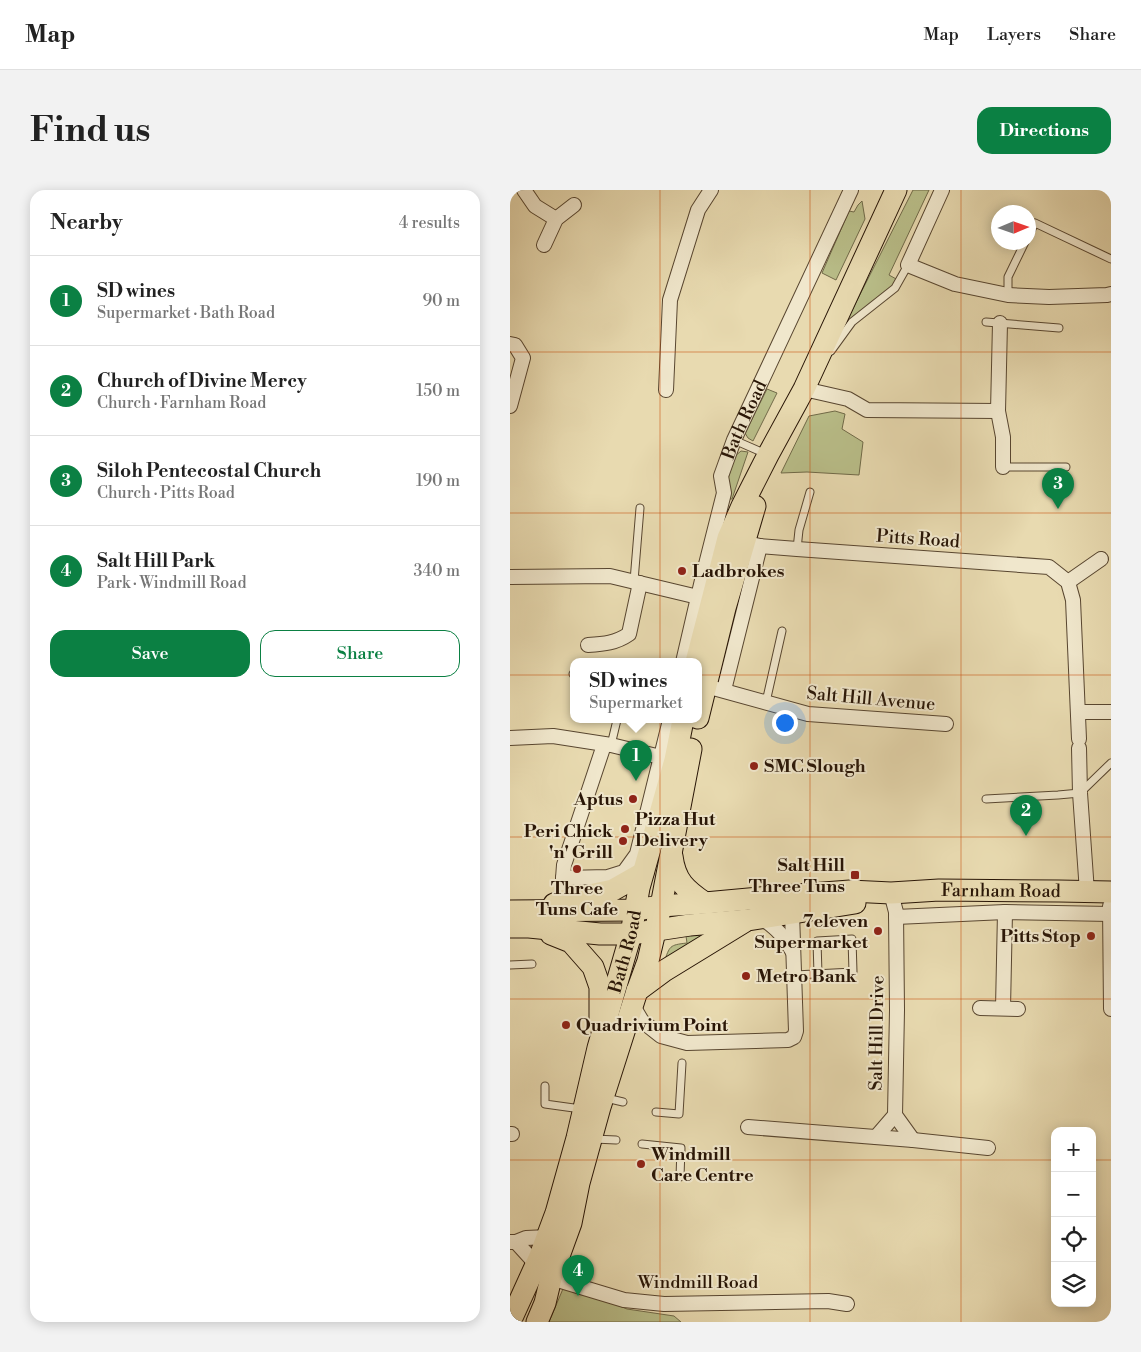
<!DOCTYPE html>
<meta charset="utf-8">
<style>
:root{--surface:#fff;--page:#f2f2f2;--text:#222;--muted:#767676;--line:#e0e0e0;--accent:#0b8043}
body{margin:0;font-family:"Libre Bodoni",serif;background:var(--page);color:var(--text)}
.controls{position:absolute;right:15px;bottom:15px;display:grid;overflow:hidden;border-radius:10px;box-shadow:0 2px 12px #0003}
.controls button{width:45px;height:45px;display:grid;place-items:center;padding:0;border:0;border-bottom:1px solid var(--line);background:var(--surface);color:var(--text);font:25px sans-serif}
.compass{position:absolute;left:481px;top:15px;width:45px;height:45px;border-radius:50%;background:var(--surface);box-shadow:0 2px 12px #0003;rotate:88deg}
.you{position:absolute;left:274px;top:532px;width:18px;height:18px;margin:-12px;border:4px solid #fff;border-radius:50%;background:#1a73e8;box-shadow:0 0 0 8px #1a73e833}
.badge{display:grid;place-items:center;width:32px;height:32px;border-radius:50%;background:var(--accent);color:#fff;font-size:16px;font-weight:700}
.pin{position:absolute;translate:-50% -41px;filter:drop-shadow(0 1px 2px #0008)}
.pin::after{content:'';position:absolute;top:26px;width:18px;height:15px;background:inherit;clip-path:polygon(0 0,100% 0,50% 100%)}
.popup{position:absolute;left:60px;top:468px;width:132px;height:65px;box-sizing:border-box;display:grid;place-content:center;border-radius:10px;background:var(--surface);filter:drop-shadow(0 1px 4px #0005);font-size:16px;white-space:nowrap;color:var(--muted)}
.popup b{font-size:19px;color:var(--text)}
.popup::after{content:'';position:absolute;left:50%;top:100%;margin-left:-10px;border:10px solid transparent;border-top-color:var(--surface)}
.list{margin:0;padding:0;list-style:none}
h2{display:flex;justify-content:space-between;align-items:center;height:65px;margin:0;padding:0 20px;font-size:21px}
h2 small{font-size:16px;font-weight:400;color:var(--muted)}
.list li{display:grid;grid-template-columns:32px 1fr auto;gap:15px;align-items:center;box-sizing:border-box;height:90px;padding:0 20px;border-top:1px solid var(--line)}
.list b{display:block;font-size:19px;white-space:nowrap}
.list p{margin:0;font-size:16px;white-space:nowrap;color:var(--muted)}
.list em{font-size:16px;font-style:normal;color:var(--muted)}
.actions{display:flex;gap:10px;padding:15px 20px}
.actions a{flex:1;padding:11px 0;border:1px solid var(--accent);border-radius:15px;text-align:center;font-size:18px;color:var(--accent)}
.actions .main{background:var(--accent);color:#fff}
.icon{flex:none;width:28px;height:28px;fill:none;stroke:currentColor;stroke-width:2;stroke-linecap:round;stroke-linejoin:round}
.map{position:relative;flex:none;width:601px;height:1132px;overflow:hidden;border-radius:15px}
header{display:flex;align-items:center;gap:30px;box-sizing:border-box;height:70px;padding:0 25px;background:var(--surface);border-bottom:1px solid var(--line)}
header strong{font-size:24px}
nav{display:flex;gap:28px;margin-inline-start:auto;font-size:18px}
.intro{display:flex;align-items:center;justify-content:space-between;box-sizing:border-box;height:120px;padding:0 30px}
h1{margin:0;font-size:35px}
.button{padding:12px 22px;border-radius:15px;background:var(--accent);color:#fff;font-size:18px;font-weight:700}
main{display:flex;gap:30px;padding:0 30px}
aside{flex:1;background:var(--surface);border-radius:15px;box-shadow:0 2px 12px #0003}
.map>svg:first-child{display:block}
</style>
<header>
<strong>Map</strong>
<nav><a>Map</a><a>Layers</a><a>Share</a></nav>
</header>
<div class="intro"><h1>Find us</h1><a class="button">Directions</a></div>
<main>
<aside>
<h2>Nearby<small>4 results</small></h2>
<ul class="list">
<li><span class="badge">1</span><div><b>SD wines</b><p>Supermarket · Bath Road</p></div><em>90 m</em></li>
<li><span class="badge">2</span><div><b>Church of Divine Mercy</b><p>Church · Farnham Road</p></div><em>150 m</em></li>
<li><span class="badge">3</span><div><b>Siloh Pentecostal Church</b><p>Church · Pitts Road</p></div><em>190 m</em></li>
<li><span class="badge">4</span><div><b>Salt Hill Park</b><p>Park · Windmill Road</p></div><em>340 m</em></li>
</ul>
<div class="actions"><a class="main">Save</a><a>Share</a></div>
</aside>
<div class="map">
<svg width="601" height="1132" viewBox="0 0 601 1132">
<rect width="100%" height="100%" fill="#e8dab0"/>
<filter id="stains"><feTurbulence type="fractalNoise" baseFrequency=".004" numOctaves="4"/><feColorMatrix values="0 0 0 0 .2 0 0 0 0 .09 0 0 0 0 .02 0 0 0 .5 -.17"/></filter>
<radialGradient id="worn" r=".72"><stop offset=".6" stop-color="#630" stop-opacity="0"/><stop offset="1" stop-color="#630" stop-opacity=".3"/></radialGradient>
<g fill="#b9be89" stroke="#706a48">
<path d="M403 0H419L379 85 388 90 382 101 332 140Z"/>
<path d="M352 11 355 29 326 90 312 83 339 21 344 22 348 15Z"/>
<path d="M257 199 267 203 243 251 238 248 235 243Z"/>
<path d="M325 221 335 224 332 239 353 252 349 285 297 282 271 283 299 226Z"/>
<path d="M231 261 238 262 222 309H218L217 292 225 266Z"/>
<path d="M203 743 154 772C160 756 159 755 177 753L176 746Z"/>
<path d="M55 1094 117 1119 164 1126 171 1132H39Z"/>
</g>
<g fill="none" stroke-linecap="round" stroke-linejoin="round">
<g stroke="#584630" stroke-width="9">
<g id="service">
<path d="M518 46 525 33 601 69"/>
<path d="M498 105V87L515 52"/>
<path d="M476 132 549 138"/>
<path d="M321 161 342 132 385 98 398 75"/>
<path d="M224 250 256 264"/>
<path d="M493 277H556"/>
<path d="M287 359 289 340 300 302"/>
<path d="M124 391 130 318"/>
<path d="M63 484H64"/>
<path d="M256 512 272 441"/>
<path d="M101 555 107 530"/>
<path d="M476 609 548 605 570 603 601 573"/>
<path d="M0 775 22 774"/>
<path d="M285 785 343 782 342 749 307 751 308 784"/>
<path d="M35 896V914L71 919"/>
<path d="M96 908 113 912"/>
<path d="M146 922 169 924 172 873"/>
<path d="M84 949 106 950"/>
<path d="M132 954 171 958 170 987"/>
</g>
</g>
<g stroke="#584630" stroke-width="16">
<g id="minor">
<path d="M14 0 25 16 46 29"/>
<path d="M432 0 398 75 445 94 498 105 539 107 597 105 601 104"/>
<path d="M34 55 46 29 64 15"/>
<path d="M490 133 488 221 493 247V277"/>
<path d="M0 154 5 155 13 168 0 216"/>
<path d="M294 199 338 209 357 220 488 221"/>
<path d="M156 200 160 110 188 20 201 0"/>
<path d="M228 351 250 356 287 359 539 377 558 392 563 410 569 549"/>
<path d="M0 387 100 386 188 407"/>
<path d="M558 392 591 369"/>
<path d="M78 455C94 454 106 453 119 444L130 393"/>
<path id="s1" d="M173 472 192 390 214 303 211 286 224 250 341 0"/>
<path d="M196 496 298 524 436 534"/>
<path d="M214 500 250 356"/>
<path d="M568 522H601"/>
<path d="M0 548 43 546 101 555 159 569"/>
<path d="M569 558 570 603 577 702"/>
<path d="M53 688 54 675 94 555"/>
<path d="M381 703 386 722 387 820 385 925 403 950"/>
<path d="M52 711 53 688 98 687 114 682 127 664 160 530"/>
<path d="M600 716 601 819"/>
<path d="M386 727 495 722 600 724"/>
<path d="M252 728C268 740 272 744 283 762"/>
<path d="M123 816 132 831 151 846 177 853 278 850 284 847 286 841 282 723"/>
<path d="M470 818 508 819"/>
<path d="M493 818 495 722"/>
<path d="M238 937 403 950 478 958"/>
<path d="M0 944H2"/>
<path d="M366 947 385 925"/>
<path d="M0 1052H6L16 1048 38 1047"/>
<path d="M6 1052 26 1074"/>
<path d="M41 1088 114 1110 154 1114 318 1111 337 1114"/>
</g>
</g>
<g stroke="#281506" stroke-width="23">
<g id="primary">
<path d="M186 472 218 348 232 316 258 265 294 199 386 0"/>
<path d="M188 528 215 418 245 316"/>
<path d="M162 666C165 691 176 700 195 713"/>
<path d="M44 714 52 711 103 700 133 683"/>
<path id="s2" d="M0 721 125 720 151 716 195 713 261 707 340 701 381 703 429 700 549 701 601 702"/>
<path d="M0 737H19L90 744H121L180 735 238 730 345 713"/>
<path d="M41 744 61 752 83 777 90 797V828"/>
<path d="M127 801 154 781 234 732"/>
<path id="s3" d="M0 1132 30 1066 46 1023 67 948 88 858 121 744 129 698 165 570 173 530"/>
<path d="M27 1132 35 1113 41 1088 61 1033 69 993 90 917 127 801 138 771 151 716 181 559"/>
</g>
</g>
<use href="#service" stroke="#f0e7cc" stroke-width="7"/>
<use href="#minor" stroke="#f0e7cc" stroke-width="14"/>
<use href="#primary" stroke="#e8dab0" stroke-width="21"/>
</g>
<path fill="none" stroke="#cb4f0b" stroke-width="1" stroke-opacity="0.55" d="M150 0V1132M300 0V1132M451 0V1132M0 162H601M0 323H601M0 485H601M0 647H601M0 809H601M0 970H545M582 970H601"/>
<g fill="#8f2418" stroke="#f0e7cc" stroke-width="2">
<circle cx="172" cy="381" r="5"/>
<circle cx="244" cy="576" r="5"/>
<circle cx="123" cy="609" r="5"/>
<circle cx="115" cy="639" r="5"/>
<circle cx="113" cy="651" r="5"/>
<circle cx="67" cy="679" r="5"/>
<rect x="340" y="680" width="10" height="10" rx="2.5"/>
<circle cx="368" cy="741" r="5"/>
<circle cx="581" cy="746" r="5"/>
<circle cx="236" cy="786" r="5"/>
<circle cx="56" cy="835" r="5"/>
<circle cx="131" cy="974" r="5"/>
</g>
<g text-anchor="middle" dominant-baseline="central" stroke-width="4" stroke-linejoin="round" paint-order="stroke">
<g font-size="18" fill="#281506" stroke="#f0e7cc">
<text stroke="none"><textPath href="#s1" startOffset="252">Bath Road</textPath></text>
<text transform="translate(408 349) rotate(4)">Pitts Road</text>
<text transform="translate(361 509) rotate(5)">Salt Hill Avenue</text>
<text stroke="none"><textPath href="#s2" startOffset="492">Farnham Road</textPath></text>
<text stroke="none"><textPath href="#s3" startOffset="389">Bath Road</textPath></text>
<text transform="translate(367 843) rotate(-89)">Salt Hill Drive</text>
<text x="188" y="1092">Windmill Road</text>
</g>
<g font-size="18" font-weight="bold" fill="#281506" stroke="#f0e7cc" text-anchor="start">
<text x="182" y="381">Ladbrokes</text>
<text x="254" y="576">SMC Slough</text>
<text x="113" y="609" text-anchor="end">Aptus</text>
<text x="125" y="629">Pizza Hut<tspan x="125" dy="21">Delivery</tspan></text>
<text x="103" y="641" text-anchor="end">Peri Chick<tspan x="103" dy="21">'n' Grill</tspan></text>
<text x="335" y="675" text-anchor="end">Salt Hill<tspan x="335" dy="21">Three Tuns</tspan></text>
<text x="67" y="698" text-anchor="middle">Three<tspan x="67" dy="21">Tuns Cafe</tspan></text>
<text x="358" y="731" text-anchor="end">7eleven<tspan x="358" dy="21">Supermarket</tspan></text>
<text x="571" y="746" text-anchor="end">Pitts Stop</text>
<text x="246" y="786">Metro Bank</text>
<text x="66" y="835">Quadrivium Point</text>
<text x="141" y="964">Windmill<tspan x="141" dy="21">Care Centre</tspan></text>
</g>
</g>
<rect width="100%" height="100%" filter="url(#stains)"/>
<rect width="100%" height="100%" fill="url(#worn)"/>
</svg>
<div class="controls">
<button>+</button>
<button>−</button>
<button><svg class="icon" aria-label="locate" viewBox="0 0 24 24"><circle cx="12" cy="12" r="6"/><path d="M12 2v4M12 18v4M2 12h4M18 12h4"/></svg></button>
<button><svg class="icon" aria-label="layers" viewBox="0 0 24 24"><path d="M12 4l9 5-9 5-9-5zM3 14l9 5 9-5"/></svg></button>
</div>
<svg class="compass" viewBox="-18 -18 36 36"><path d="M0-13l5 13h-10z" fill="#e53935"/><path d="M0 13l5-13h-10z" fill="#767676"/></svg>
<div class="you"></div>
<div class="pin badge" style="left:126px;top:591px">1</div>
<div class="popup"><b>SD wines</b>Supermarket</div>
<div class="pin badge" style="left:516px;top:646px">2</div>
<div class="pin badge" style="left:548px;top:319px">3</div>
<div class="pin badge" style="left:68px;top:1106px">4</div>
</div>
</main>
